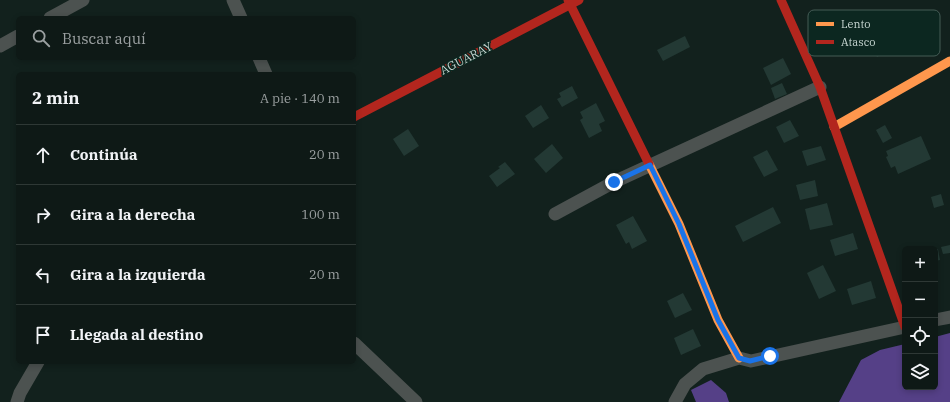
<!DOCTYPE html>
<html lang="es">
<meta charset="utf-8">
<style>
:root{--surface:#0e1916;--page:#17221f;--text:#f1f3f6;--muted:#9ba0a1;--line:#2e3835}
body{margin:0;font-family:"IBM Plex Serif",serif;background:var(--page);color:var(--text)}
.controls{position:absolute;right:12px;bottom:12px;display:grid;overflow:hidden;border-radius:6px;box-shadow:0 2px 6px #0003}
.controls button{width:36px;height:36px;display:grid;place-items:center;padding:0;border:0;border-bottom:1px solid var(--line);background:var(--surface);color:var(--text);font:20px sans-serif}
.stop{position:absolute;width:12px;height:12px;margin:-9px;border:3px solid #1a73e8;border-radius:50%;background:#fff}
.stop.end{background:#1a73e8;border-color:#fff;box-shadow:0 1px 4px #0008}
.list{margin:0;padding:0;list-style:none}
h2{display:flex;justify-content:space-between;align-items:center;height:52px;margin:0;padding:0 16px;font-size:17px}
h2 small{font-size:13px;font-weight:400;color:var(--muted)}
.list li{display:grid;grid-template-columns:26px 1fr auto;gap:12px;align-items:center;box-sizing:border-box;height:60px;padding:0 16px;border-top:1px solid var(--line)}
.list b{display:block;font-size:15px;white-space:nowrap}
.list em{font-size:13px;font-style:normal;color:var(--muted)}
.icon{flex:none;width:22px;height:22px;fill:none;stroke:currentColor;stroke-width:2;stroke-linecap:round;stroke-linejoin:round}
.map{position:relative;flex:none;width:950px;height:402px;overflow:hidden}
.search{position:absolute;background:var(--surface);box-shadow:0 2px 6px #0003;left:16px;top:16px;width:340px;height:44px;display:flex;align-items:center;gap:10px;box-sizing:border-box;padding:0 14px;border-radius:6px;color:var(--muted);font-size:15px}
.panel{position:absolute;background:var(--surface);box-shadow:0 2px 6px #0003;left:16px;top:72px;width:340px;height:292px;border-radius:6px}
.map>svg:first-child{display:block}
</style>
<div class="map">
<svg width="950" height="402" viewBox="0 0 950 402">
<rect width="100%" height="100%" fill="#12211d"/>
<g fill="#554087">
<path d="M950 333V402H839L861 360 880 350 905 344V387H935V337Z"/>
<path d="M711 380 726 393 729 402H696L691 390Z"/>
</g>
<g fill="#233934">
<path d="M884 23 897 46 877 57 864 34Z"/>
<path d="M685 36 690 47 663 61 657 50Z"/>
<path d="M783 58 791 74 771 85 763 68Z"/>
<path d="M782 83 787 94 775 99 771 88Z"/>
<path d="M572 86 578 98 562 107 557 99 561 97 559 93Z"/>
<path d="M596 103 605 121 599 124 602 131 589 138 580 120 583 118 580 112Z"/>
<path d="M541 105 549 118 533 128 525 116Z"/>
<path d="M790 120 799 136 784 143 776 127Z"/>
<path d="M885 125 892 138 883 143 876 130Z"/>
<path d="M408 129 419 146 404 156 393 139Z"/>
<path d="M921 136 931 159 898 174 895 166 891 168 886 157 888 156 886 151Z"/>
<path d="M552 144 563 158 546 173 534 159Z"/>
<path d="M821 146 826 160 807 166 802 151Z"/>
<path d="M767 150 778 170 764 177 753 157Z"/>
<path d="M505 162 515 174 497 187 489 176 500 168 498 167Z"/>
<path d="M815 180 818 196 800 200 796 185Z"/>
<path d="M941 194 944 205 934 208 931 197Z"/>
<path d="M827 203 833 225 810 230 805 209Z"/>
<path d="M773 207 781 223 743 242 735 226Z"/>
<path d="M633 216 647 241 632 249 629 242 626 244 616 225Z"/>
<path d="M853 233 858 249 835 256 830 240Z"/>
<path d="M950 245V253L943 254 941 247Z"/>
<path d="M935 249H938L940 260 935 261Z"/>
<path d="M823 265 836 291 819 299 807 273Z"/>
<path d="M871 281 876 298 852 305 847 289Z"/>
<path d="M683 293 692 310 675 318 667 301Z"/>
<path d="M693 329 701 346 681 355 674 338Z"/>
</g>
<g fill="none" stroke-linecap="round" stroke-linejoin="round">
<g stroke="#4c5250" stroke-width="13">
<path d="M233 0 241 18"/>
<path d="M50 18 83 0"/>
<path d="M0 46 18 36"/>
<path d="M259 58 266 74"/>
<path d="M555 214 614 182 820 87"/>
<path d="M935 320 950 317"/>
<path d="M354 343 416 402"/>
<path d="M17 402 20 393 38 362"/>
<path d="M675 402 685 384 703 369 739 358 751 361 905 327"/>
</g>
<g stroke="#ff974d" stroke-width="9">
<path d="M834 127 950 61"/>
<path d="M649 164 679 224 718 320 739 358"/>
</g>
<g stroke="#b3261e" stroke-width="9">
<path d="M568 0 649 164"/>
<path d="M781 0 820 87 905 327"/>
<path d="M354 117 579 0"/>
</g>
</g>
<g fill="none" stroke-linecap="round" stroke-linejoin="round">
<path stroke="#1a73e8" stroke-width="5" d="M614 182 650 165 679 224 718 320 739 358 750 361 770 356"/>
</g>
<g text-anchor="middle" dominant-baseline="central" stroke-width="3" stroke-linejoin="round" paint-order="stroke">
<g font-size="12" fill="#c7d6d1" stroke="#0c2720">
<text transform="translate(466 58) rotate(-27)">AGUARAY</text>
</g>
</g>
<rect x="808" y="10" width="132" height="46" rx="6" fill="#0c2720" stroke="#445c55" stroke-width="1"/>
<rect x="816" y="22" width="18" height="4" fill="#ff974d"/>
<rect x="816" y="40" width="18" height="4" fill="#b3261e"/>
<g font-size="11" fill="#c7d6d1">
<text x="841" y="28">Lento</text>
<text x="841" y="46">Atasco</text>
</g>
</svg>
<div class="controls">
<button>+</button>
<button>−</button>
<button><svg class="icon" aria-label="locate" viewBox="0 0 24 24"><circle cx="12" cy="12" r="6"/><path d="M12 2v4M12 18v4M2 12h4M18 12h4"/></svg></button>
<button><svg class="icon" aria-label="layers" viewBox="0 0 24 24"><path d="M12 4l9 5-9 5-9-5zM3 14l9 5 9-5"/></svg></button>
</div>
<div class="stop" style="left:770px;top:356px"></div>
<div class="stop end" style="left:614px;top:182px"></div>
<div class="search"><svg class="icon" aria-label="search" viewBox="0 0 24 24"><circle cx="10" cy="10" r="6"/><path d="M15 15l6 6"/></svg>Buscar aquí</div>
<section class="panel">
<h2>2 min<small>A pie · 140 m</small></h2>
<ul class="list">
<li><svg class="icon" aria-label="ahead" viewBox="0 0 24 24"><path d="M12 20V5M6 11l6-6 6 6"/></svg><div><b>Continúa</b></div><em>20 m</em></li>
<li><svg class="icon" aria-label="right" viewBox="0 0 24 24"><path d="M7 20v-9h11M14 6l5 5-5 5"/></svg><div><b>Gira a la derecha</b></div><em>100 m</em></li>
<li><svg class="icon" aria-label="left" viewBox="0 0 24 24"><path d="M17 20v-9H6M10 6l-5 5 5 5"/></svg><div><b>Gira a la izquierda</b></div><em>20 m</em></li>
<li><svg class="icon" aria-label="arrive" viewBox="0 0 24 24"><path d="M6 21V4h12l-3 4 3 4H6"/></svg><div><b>Llegada al destino</b></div></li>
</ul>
</section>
</div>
